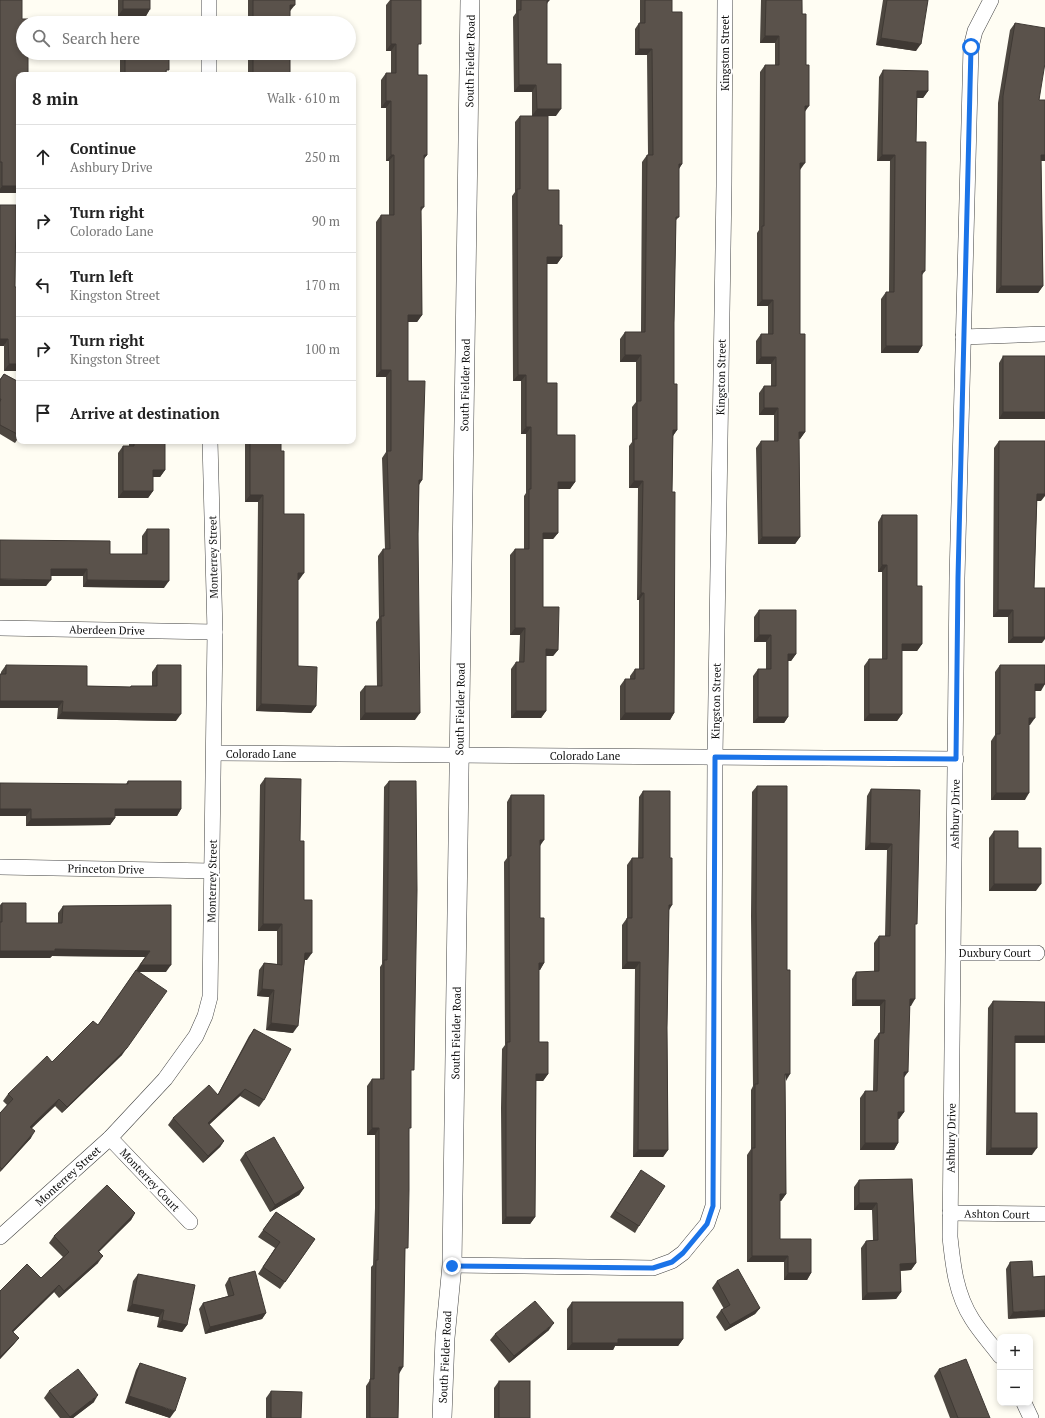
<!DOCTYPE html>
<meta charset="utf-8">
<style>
:root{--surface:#fff;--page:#f6f6f6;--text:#222;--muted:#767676;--line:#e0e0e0}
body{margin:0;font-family:"PT Serif",serif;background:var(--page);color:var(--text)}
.controls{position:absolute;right:12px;bottom:12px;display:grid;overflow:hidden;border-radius:8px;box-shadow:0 2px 6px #0003}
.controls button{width:36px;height:36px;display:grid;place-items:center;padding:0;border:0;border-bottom:1px solid var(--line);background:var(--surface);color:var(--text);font:20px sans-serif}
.stop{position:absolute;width:12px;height:12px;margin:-9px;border:3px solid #1a73e8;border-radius:50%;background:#fff}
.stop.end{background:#1a73e8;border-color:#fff;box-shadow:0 1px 4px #0008}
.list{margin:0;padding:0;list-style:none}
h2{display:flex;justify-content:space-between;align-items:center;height:52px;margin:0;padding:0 16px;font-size:17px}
h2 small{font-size:13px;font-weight:400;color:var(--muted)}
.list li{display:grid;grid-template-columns:26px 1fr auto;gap:12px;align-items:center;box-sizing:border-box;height:64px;padding:0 16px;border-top:1px solid var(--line)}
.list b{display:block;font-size:15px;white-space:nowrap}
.list p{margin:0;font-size:13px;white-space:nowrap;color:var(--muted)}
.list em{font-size:13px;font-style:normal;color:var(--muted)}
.icon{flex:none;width:22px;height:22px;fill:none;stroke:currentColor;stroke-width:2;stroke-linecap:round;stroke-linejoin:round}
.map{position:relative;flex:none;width:1045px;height:1418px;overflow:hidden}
.search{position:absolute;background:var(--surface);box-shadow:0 2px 6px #0003;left:16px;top:16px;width:340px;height:44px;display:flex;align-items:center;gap:10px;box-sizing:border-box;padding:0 14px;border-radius:22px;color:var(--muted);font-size:15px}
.panel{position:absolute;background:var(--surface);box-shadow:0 2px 6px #0003;left:16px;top:72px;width:340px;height:372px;border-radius:8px}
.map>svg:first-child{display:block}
</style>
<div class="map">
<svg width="1045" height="1418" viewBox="0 0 1045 1418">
<rect width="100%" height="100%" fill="#fffdf3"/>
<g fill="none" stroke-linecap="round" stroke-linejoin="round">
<g stroke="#434343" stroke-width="16">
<g id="minor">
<path d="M209 0V23"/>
<path d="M991 0 975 31 971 47 957 578 950 1237C953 1266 956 1294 972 1319 980 1332 991 1344 1000 1356"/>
<path d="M209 53V75"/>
<path d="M963 337 1045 334"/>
<path d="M0 628 215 632"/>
<path d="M214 753 956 759"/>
<path d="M0 867 212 871"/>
<path d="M954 953H1037"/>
<path d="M110 1138 190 1222"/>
<path d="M950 1213 1045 1214"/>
<path d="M0 1237 110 1138 165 1079 196 1036 205 1016 210 997 215 632 210 441"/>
<path d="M452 1265 653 1268 672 1261 683 1253 707 1224 713 1206 715 757 724 186 725 0"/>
<path d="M1024 1403 1031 1418"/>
</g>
</g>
<g stroke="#434343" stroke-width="20">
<path id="tertiary" d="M442 1418 445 1338 452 1265 470 0"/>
</g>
<use href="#minor" stroke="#fff" stroke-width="15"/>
<use href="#tertiary" stroke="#fff" stroke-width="19"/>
</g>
<g fill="#4d4740">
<path d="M0 0 19 193H0Z"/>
<path d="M118 0H150V9L146 16H118Z"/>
<path d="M248 0H295L290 11V23H248Z"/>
<path d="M390 0H421L418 48V75L427 155 424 159V207L421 211 422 315 417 322H408V381L422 480 419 485 415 720H360V692L365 686H377L376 622 379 618 378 556 383 549H385L382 458 386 452V377H376V222L381 215H389V161H386V108H381V80L386 73H391V51H386V5Z"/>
<path d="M516 0H549L547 4V64L556 116H548V190L559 225 562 257 557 264H547V383L557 435 575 482 570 489H558V533L553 539H543V607L558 650 553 656H546V711L541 718H511V669L516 662H519L520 635H510V555L515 549H524V496L526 493V434H521V381H513L512 196 515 192V122L520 116H532V92H514L513 17 516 13Z"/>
<path d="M640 0H672V12L682 164 679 169V217L676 220 674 323V384L677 430 673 436 672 492 674 713 670 720H620V686L625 679H630V676L635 669H639V600H637L638 488H629V446L632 442V407L636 402V362H620V339L625 332H641L642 162 647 155H648L647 55H635V29L639 23H640Z"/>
<path d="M761 0H802L805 112 800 170V334L805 432 800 439H799L800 537 795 544H758L756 448 761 441H774V415H759V393L764 386H771V364H756V341L761 334H768V306H757V233L759 230 760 72 765 65H775V43H760Z"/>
<path d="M883 0H928L916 51 876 45Z"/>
<path d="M1015 23 1039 100 1045 161H1041L1043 286 1038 293H996L998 103 1010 30Z"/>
<path d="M124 53H169L166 75H120V58Z"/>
<path d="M248 53H290L289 75H248Z"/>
<path d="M883 70 928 91 923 98H917L916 142 925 271 922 275V346L918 353H881V299L886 292H889L890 161H877L879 77Z"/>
<path d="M15 287 19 371H4V346Z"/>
<path d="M1003 356 1045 419H999V363Z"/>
<path d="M4 374 19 382V437L15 443 0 434V379Z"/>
<path d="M129 441H165V470L160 477H153V491L148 498H118V453L123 446H129Z"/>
<path d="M245 441H281V451L284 514 299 580H298V666L316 706 311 713 256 711 258 502H245Z"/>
<path d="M999 441 1041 501H1037L1034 588 1042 643H1008V617H993L994 448Z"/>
<path d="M882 515 917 586 922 644 917 651H902V714L897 721H864V666L869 659H882V572H878V522Z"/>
<path d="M147 529 164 588 83 587V576H51L46 586H0L110 554H142V536Z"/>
<path d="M759 610 796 654 791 661H788V717L784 723H753V676L758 669H766V642H754V617Z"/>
<path d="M6 665 87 686 130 687 131 686H152V672L157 665 176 721 57 719 58 708H0L1 672Z"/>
<path d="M1000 665 1041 691H1035L1030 725H1029L1025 800H991V741L995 735V672Z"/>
<path d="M265 778 300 841 304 900 307 960H305L293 1033 266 1030 269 997 257 996 259 970 264 963 277 964V931H258L260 785Z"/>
<path d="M128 781 181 809 177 816H115V818L110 825 26 826V816H0L126 784Z"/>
<path d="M389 781 411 1073 405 1252 399 1373 398 1418H366V1386L370 1380 371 1267 373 1265 375 1208V1135H367V1086L372 1079H380V967L382 964 384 787Z"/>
<path d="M757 786 785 1081 786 1194 781 1201H780V1239L811 1273 807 1280H784V1262H747V1155L751 1149V1090L753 1086 751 916 752 792Z"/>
<path d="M871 789 920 790 915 927 911 1006H910L904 1078V1112L899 1119H898V1143L894 1150H860V1098L865 1091H873L874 1040 879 1033H880V1006H852V979L856 972H874V943L879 936H885L887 850H865L867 796Z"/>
<path d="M643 791 669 910 667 1028 668 1150 663 1157H633L635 969H622V925L627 918V865L632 858H638L639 797Z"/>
<path d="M511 795 540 845V918L544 963 540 970H539V1042L548 1074 543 1081H536L535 1217 530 1224H502L501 1108 502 1049 505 1045 504 862 507 858V802Z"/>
<path d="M994 831 1018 848 1036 891H989V838Z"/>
<path d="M2 903 26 923H58V913L63 906 171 905 166 972H138L122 1055 62 1113 55 1106 31 1128V1138L0 1172V1113L7 1105 3 1101 8 1094 52 1062 98 1025 145 957 52 956 50 958H0V905Z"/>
<path d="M993 1001 1045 1043H1015V1113L1032 1155H986L988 1008Z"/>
<path d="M254 1029 264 1100 259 1107 240 1096 209 1125 224 1141 220 1147 203 1163 168 1125 173 1118 218 1094 249 1036Z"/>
<path d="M245 1153 304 1188 299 1195 270 1212 240 1160Z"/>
<path d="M641 1170 639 1226 635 1233 610 1217Z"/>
<path d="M912 1179 916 1263 911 1270 900 1271 901 1292 896 1299 862 1300 861 1248 866 1241 873 1240 872 1210H854V1187L859 1180Z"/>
<path d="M276 1212 315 1239 280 1289 258 1274 275 1248 258 1237Z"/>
<path d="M135 1213 131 1220 99 1252 98 1263 59 1298 54 1292 13 1332 19 1338 14 1344 0 1359V1291L41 1278 63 1257 49 1243 54 1236Z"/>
<path d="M1010 1262 1033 1277 1045 1276 1008 1319 1006 1269Z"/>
<path d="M138 1274 187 1325 182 1332 157 1327 159 1317 127 1311 133 1281Z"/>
<path d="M229 1278 266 1313 262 1319 205 1334 199 1309 203 1303 228 1296 225 1285Z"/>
<path d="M717 1281 760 1308 755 1314 725 1331 716 1317 721 1310 724 1309 712 1288Z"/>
<path d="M572 1302 683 1339 678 1346H615L613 1350H567V1309Z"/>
<path d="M549 1330 509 1363 490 1340 495 1334Z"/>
<path d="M140 1363 170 1418 125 1403 136 1370Z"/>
<path d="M939 1369 990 1418H950L934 1376Z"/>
<path d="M499 1381 530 1418H494V1388Z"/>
<path d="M49 1391 94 1402 73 1418H60L44 1398Z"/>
<path d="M271 1391 301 1418H266V1398Z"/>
</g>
<g fill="#3f3934">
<path d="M290 5H295L290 11Z"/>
<path d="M123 9H150L146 16H118Z"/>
<path d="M765 36H779L775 43H760Z"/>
<path d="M881 38 921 44 916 51 876 45Z"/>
<path d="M391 44H396L391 51H386Z"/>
<path d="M639 49H652L647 55H635Z"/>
<path d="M285 73H290L289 75H284Z"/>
<path d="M519 85H536L532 92H514Z"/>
<path d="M917 91H928L923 98H913Z"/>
<path d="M386 101H391L386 108H381Z"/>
<path d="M805 106H809L804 113Z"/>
<path d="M537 109H561L556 116H532Z"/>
<path d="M391 155H394L389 161H386Z"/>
<path d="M424 155H427L422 161Z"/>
<path d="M882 155H895L890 161H877Z"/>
<path d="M1041 155H1045V161H1036Z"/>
<path d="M800 163H805L800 170Z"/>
<path d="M679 164H682L677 171Z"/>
<path d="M2 186H19V193H0V189Z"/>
<path d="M547 257H562L557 264H542Z"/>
<path d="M1001 286H1043L1038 293H996Z"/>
<path d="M762 300H773L768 306H757Z"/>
<path d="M408 315H422L417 322H403Z"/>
<path d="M0 339H8L4 346H0Z"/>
<path d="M886 346H922L918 353H881Z"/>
<path d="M625 355H641L636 362H620Z"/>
<path d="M761 357H776L771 364H756Z"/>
<path d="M9 364H19V371H4Z"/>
<path d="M381 370H391L386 377H376Z"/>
<path d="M518 375H526L521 381H513Z"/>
<path d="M764 408H778L774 415H759Z"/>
<path d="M1003 412H1045V419H999Z"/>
<path d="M526 427H531L526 434H521Z"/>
<path d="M673 430H677L672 437Z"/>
<path d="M799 432H805L800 439H794Z"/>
<path d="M153 470H165L160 477H148Z"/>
<path d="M419 480H422L417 487Z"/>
<path d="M634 481H643L638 488H629Z"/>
<path d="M558 482H575L570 489H553Z"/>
<path d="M123 491H153L148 498H118Z"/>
<path d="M1037 494H1045V496L1041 501H1032Z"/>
<path d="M250 495H263L258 502H245Z"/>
<path d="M543 533H558L553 539H538Z"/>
<path d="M762 537H800L795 544H758Z"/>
<path d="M882 565H887L882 572H878Z"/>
<path d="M51 569H87L83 576H46Z"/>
<path d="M298 573H304L299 580H293Z"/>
<path d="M0 579 51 580 46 586H0Z"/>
<path d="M87 580 169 581 164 588 83 587Z"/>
<path d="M641 593H644L639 600H637Z"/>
<path d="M998 610H1013L1008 617H993Z"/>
<path d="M515 628H525L520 635H510Z"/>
<path d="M759 635H771L766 642H754Z"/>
<path d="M1013 637H1045V639L1042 643H1008Z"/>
<path d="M902 644H922L917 651H897Z"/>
<path d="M546 649 558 650 553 656H541Z"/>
<path d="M788 654H796L791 661H784Z"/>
<path d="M1035 684H1045L1041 691H1030Z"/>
<path d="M0 701H63L58 708H0Z"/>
<path d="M261 704 316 706 311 713 256 711Z"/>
<path d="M516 711H546L541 718H511Z"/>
<path d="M62 712 181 714 176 721 57 719Z"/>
<path d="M365 713H420L415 720H360Z"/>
<path d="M625 713H674L670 720H620Z"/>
<path d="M869 714H902L897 721H864Z"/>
<path d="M758 717H788L784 723H753Z"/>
<path d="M1029 718H1035L1030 725H1025Z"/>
<path d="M996 793H1029L1025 800H991Z"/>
<path d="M0 809H31L26 816H0Z"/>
<path d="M115 809H181L177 816H110Z"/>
<path d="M115 818 110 825 26 826 31 819Z"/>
<path d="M540 840H544L540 846Z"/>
<path d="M870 843 892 844 887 850H865Z"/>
<path d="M994 884H1041L1036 891H989Z"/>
<path d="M669 905H672L668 912Z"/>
<path d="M263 924H282L277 931H258Z"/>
<path d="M55 949 150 951 145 957 52 956 50 958H0V951Z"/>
<path d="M305 953H312L307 960H301Z"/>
<path d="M627 962H640L635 969H622Z"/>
<path d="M539 963H544L540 970H534Z"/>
<path d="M140 965H171L166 972H136Z"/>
<path d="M262 989 274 990 269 997 257 996Z"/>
<path d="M910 999H915L911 1006H905Z"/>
<path d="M856 1000H885L880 1006H852Z"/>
<path d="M271 1023 298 1026 293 1033 266 1030Z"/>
<path d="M1015 1036H1045V1043H1010Z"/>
<path d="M127 1048 122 1055 62 1113 67 1107Z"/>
<path d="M904 1072H908L903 1079Z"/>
<path d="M536 1074H548L543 1081H531Z"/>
<path d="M785 1074H790L786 1081Z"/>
<path d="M245 1089 240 1096 203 1130 208 1123Z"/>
<path d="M59 1099 55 1106 26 1134 30 1127Z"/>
<path d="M898 1112H904L899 1119 894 1118Z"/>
<path d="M372 1128H379L375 1135H367Z"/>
<path d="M35 1131 31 1138 0 1172 2 1169Z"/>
<path d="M224 1141 220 1147 203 1163 208 1156Z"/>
<path d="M865 1143H898L894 1150H860Z"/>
<path d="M991 1148H1037L1032 1155H986Z"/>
<path d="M638 1150H668L663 1157H633Z"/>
<path d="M304 1188 299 1195 270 1212 275 1205Z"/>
<path d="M780 1194H786L781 1201H776Z"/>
<path d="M859 1203H877L872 1210H854Z"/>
<path d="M135 1213 131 1220 93 1257 98 1251Z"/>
<path d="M506 1217H535L530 1224H502Z"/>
<path d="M103 1256 98 1263 59 1298 64 1291Z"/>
<path d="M752 1256H788L784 1262H747Z"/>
<path d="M916 1263 911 1270 895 1271 900 1264Z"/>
<path d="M788 1273H811L807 1280H784Z"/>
<path d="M59 1285 54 1292 7 1338 12 1331Z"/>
<path d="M901 1292 896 1299 862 1300 867 1293Z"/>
<path d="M132 1304 164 1310 159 1317 127 1311Z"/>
<path d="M760 1308 755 1314 725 1331 730 1325Z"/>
<path d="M1045 1310V1317L1008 1319 1013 1312Z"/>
<path d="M266 1313 262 1319 205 1334 210 1327Z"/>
<path d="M162 1320 187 1325 182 1332 157 1327Z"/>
<path d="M554 1323 549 1330 509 1363 514 1356Z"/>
<path d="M19 1338 14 1344 0 1359V1357Z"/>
<path d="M618 1339H683L678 1346H615L613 1350H567L572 1343Z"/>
<path d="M399 1367H403L399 1374Z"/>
<path d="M98 1395 94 1402 73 1418H69Z"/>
<path d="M129 1396 175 1411 170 1418 125 1403Z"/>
</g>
<g fill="#5a524b" stroke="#3f3934">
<path d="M0 0H22V19H28V23H23V53H28V75H19V186H2V162H0Z"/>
<rect x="123" y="0" width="27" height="9"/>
<path d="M253 0H295V5H290V23H253Z"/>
<path d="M391 0H421V44H418V75H427V155H424V207H421L422 315H408V381H425L422 480H419L418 534 420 713H365V686H382L381 616H384L383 549H390L387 451H391V370H381V215H394V155H391V101H386V73H396V44H391Z"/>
<path d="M521 0H549V1H547V64H561V109H537L536 85H519L518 10H521Z"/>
<path d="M645 0H672V12H682V164H679V217H676L674 323V384H677V430H673L672 492H675L674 713H625V679H635V669H644V593H641L643 481H634V439H637V401H641V355H625V332H645L647 155H653L652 49H639V23H645Z"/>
<path d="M766 0H802V14H806V65H809V106H805V163H800V334H805V432H799L800 537H762L761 441H778V408H764V386H776V357H761V334H773V300H762V226H764L765 65H779V36H765Z"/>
<path d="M887 0H928L921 44 881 38Z"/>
<path d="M1015 23 1045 28V63L1039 100H1045V155H1041L1043 286H1001L1003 96Z"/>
<path d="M125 53H169V70H166V75H125Z"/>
<path d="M253 53H290V73H285V75H253Z"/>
<path d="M883 70 928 71V91H917L916 142H926L925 271H922V346H886V292H894L895 155H882Z"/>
<path d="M520 116H548V190H559V225H562V257H547V383H557V435H575V482H558V533H543V607H559L558 650 546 649V711H516V662H524L525 628H515V549H529V489H531V427H526V375H518L517 189H520Z"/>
<path d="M0 205H16L15 287H19V364H9L8 339H0Z"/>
<rect x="1003" y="356" width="42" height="56"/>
<path d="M4 374 19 382V435L0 425V402L1 399H0V380Z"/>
<path d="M134 441H165V470H153V491H123V446H134Z"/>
<path d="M250 441H281V451H284V514H304V573H298V666L317 667 316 706 261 704 263 495H250Z"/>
<path d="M999 441H1045V494H1037L1034 588H1045V637H1013V610H998Z"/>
<path d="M882 515H917V586H922V644H902V714H869V659H887V565H882Z"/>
<path d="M147 529H169V581L87 580V569H51V580L0 579V540L110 541V554H147Z"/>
<path d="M759 610H796V654H788V717H758V669H771V635H759Z"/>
<path d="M6 665 87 666V686L131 687V686H157V665H181V714L62 712 63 701H0V674H6Z"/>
<path d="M1000 665H1045V684H1035V718H1029V793H996V734H1000Z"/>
<path d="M265 778 301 779 300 841H304V900H312V953H305L298 1026 271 1023 274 990 262 989 264 963 282 965V924H263Z"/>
<path d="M128 781H181V809H115V818L31 819V809H0V783L128 784Z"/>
<path d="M389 781H416L417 890 414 1070H411V1128H409V1190L408 1248H405L403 1367H399L398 1418H370V1379H374L376 1260H378L379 1201V1128H372V1079H384V960H387Z"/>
<path d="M757 786H787V970H790V1074H785L786 1194H780V1239H811V1273H788V1256H752V1148H755V1084H758L756 909Z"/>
<path d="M871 789 920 790 917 924H915V999H910L908 1072H904V1112H898V1143H865V1091H877L879 1033H884L885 1000H856V972L879 971V936H890L892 844 870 843Z"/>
<path d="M643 791H670V858H672V905H669L667 1028 668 1150H638L640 962H627V918H632V858H643Z"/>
<path d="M511 795H544V840H540V918H544V963H539V1042H548V1074H536L535 1217H506V1102L507 1042H510L509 856H511Z"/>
<path d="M994 831H1018V848H1041V884H994Z"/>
<path d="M2 903H26V923H62L63 906 171 905V965H140L150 951 55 949V951H0V922H2Z"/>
<path d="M136 970 167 991 127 1048 67 1107 59 1099 30 1127 35 1131 2 1169 0 1167V1113L13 1099 8 1094 47 1056 52 1062 93 1021 98 1025Z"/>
<path d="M993 1001 1045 1002V1036H1015V1113H1037V1148H991Z"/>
<path d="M254 1029 291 1049 264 1100 245 1089 208 1123 224 1141 208 1156 173 1118 209 1085 218 1095Z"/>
<path d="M274 1137 304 1188 275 1205 245 1153Z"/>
<path d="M641 1170 665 1186 639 1226 615 1211Z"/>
<path d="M912 1179 916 1263 900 1264 901 1292 867 1293 866 1241 878 1240 877 1203H859V1180Z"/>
<path d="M107 1185 135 1213 98 1251 103 1256 64 1291 59 1285 12 1331 19 1338 0 1357V1291L27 1264 41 1278 69 1252 54 1236Z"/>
<path d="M276 1212 315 1239 285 1282 263 1267 280 1242 263 1230Z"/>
<path d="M1032 1261 1033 1277 1045 1276V1310L1013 1312 1010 1262Z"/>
<path d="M738 1269 760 1308 730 1325 721 1310 730 1305 717 1281Z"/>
<path d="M255 1271 266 1313 210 1327 203 1303 234 1295 229 1278Z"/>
<path d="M138 1274 195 1285 187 1325 162 1320 164 1310 132 1304Z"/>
<path d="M535 1301 554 1323 514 1356 495 1334Z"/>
<path d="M572 1302H683V1339H618V1343H572Z"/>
<path d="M966 1359 990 1418H958L939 1369Z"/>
<path d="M140 1363 186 1378 175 1411 129 1396Z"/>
<path d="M78 1369 98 1395 70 1417 49 1391Z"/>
<rect x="499" y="1381" width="31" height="37"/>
<path d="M271 1391 302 1392 301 1418H271Z"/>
</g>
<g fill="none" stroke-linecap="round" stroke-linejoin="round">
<path stroke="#1a73e8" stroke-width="5" d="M452 1266 653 1268 672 1262 683 1253 707 1224 713 1206 715 757 956 759 958 578 971 47"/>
</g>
<g text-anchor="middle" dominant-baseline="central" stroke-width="4" stroke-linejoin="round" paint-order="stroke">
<g font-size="11" fill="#101010" stroke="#fff">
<text transform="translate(725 53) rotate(-90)">Kingston Street</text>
<text transform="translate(470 61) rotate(-89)">South Fielder Road</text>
<text transform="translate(721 377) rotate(-89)">Kingston Street</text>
<text transform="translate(465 385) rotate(-89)">South Fielder Road</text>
<text transform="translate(213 557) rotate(-91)">Monterrey Street</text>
<text transform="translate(107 630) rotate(1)">Aberdeen Drive</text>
<text transform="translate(716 701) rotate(-89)">Kingston Street</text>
<text transform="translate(460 709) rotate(-89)">South Fielder Road</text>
<text x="261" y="754">Colorado Lane</text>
<text x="585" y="756">Colorado Lane</text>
<text transform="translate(955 814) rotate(-89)">Ashbury Drive</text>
<text transform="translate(106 869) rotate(1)">Princeton Drive</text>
<text transform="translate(212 881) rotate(-89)">Monterrey Street</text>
<text x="995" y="953">Duxbury Court</text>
<text transform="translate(456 1033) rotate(-89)">South Fielder Road</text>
<text transform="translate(951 1138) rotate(-89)">Ashbury Drive</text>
<text transform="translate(68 1176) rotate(-42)">Monterrey Street</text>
<text transform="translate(150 1180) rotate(47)">Monterrey Court</text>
<text transform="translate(997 1214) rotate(1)">Ashton Court</text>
<text transform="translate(445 1357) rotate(-87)">South Fielder Road</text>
</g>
</g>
</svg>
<div class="controls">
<button>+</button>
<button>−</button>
</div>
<div class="stop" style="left:971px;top:47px"></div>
<div class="stop end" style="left:452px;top:1266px"></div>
<div class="search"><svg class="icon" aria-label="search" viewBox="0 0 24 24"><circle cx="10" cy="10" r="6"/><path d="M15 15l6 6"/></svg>Search here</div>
<section class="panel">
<h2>8 min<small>Walk · 610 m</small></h2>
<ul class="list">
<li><svg class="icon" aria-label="ahead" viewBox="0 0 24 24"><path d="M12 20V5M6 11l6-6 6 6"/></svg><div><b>Continue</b><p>Ashbury Drive</p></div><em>250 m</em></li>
<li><svg class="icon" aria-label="right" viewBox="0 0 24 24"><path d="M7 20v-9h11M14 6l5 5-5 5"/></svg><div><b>Turn right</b><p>Colorado Lane</p></div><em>90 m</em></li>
<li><svg class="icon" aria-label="left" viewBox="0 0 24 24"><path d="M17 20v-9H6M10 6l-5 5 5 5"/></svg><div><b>Turn left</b><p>Kingston Street</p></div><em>170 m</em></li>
<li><svg class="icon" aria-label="right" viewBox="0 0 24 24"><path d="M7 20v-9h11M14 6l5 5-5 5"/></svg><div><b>Turn right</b><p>Kingston Street</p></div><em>100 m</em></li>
<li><svg class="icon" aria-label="arrive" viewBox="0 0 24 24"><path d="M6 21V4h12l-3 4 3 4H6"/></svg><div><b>Arrive at destination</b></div></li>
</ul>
</section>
</div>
